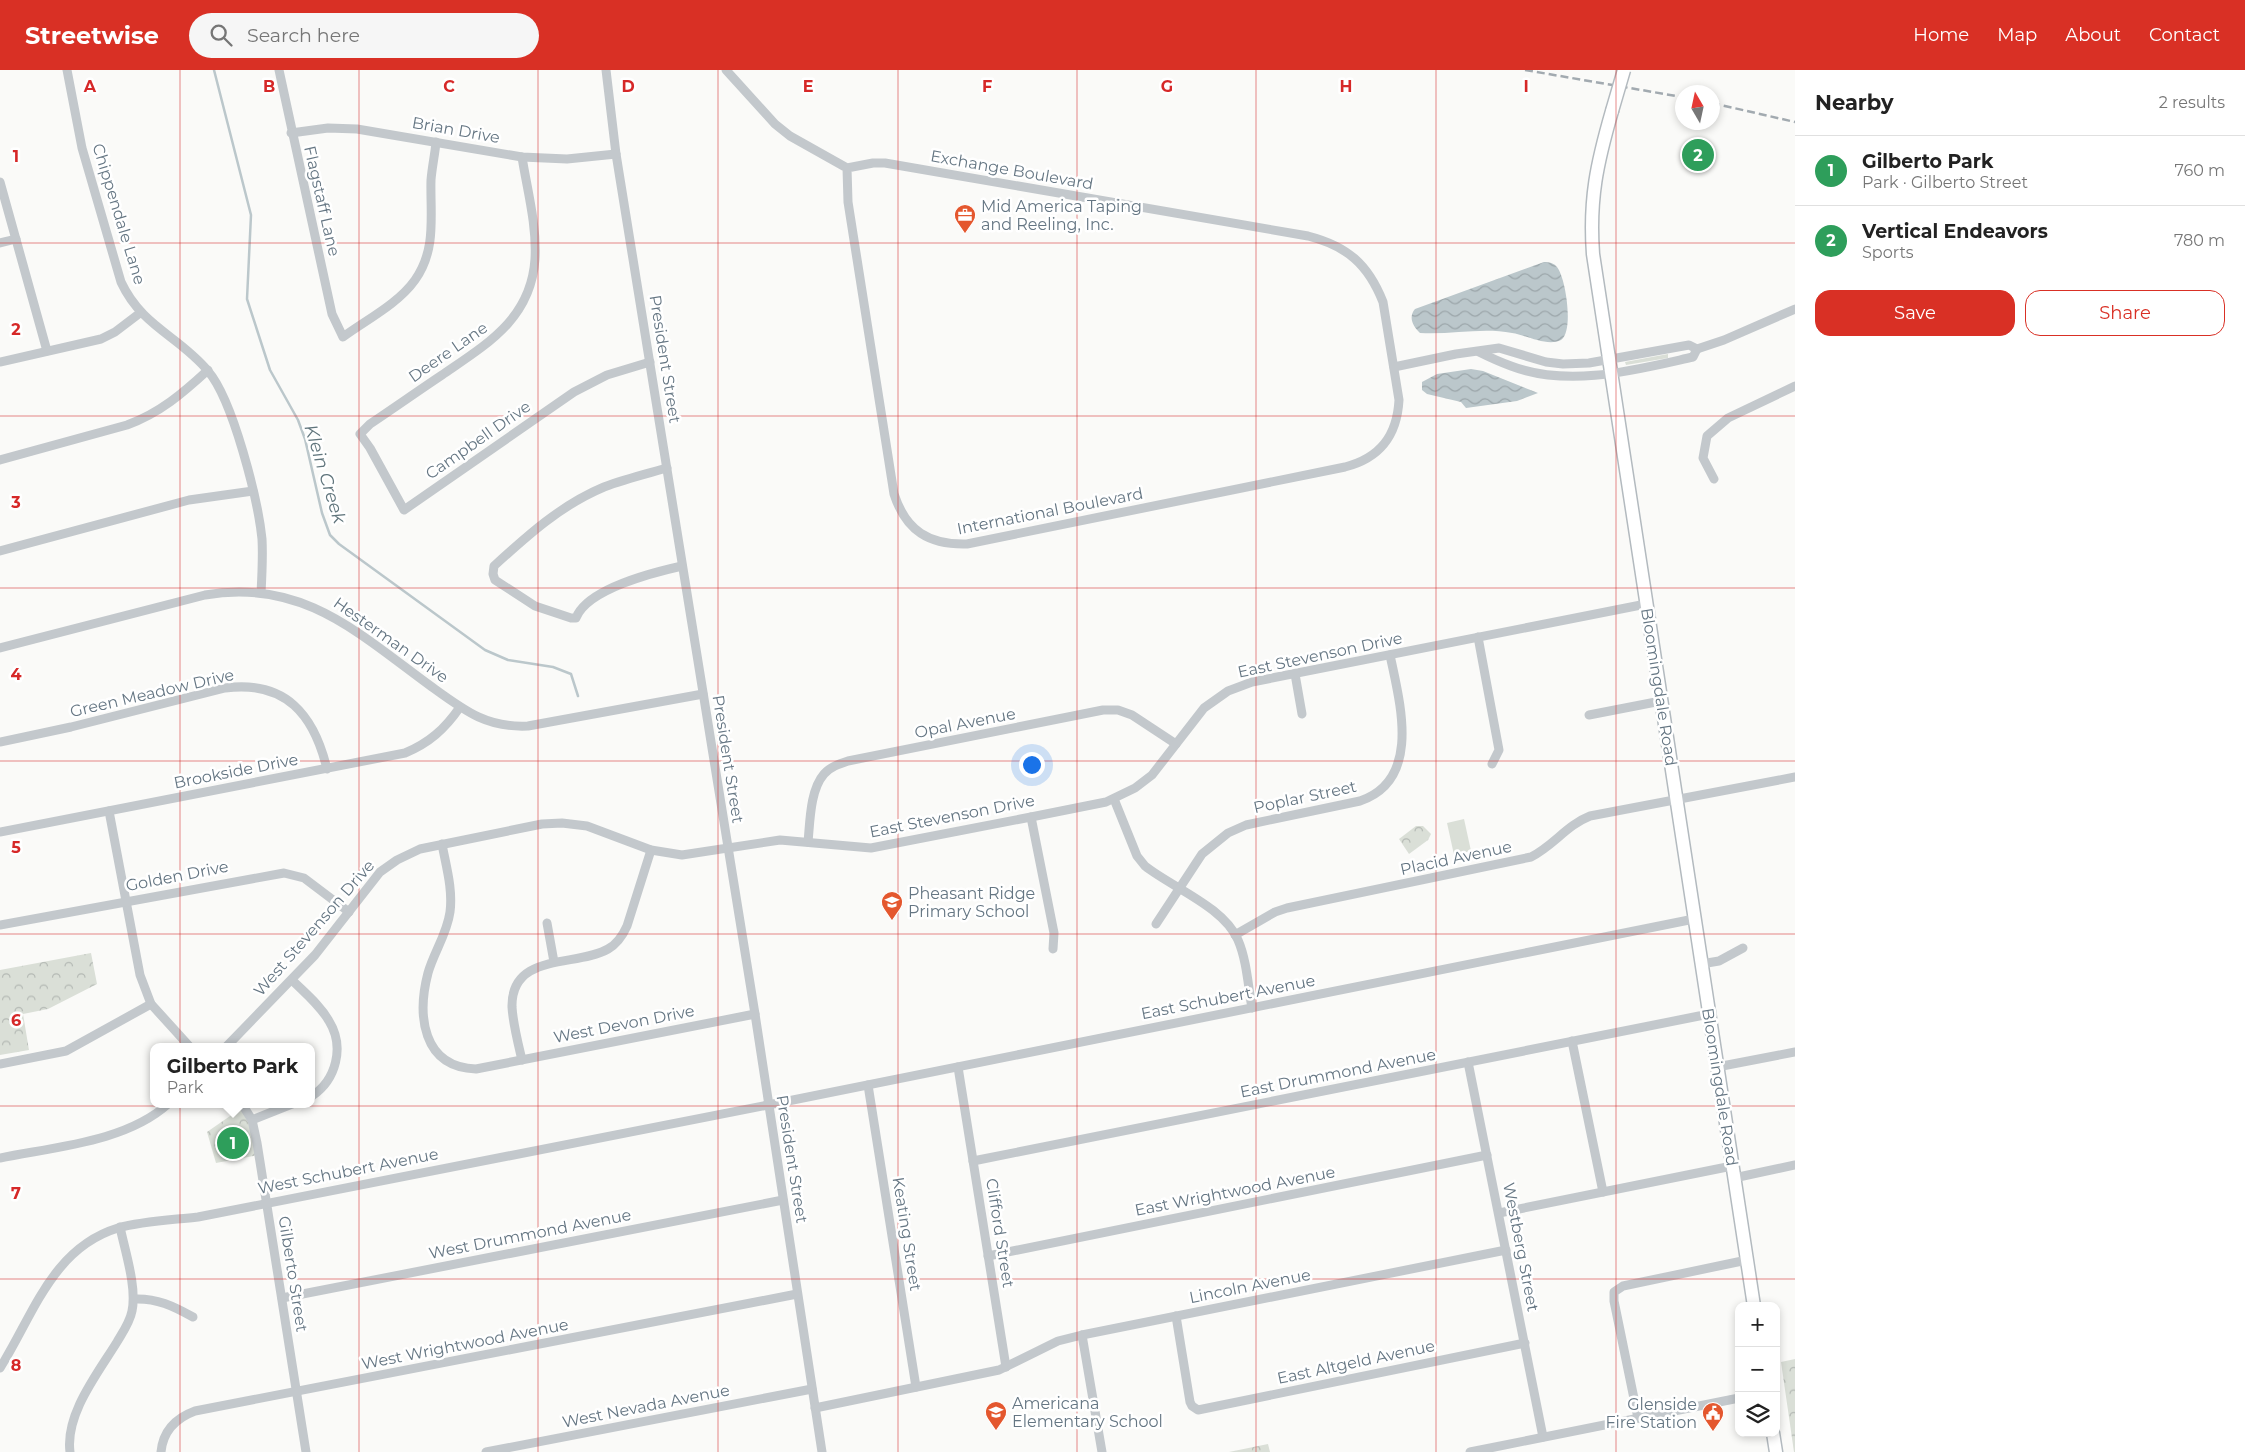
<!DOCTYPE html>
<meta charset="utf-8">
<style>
:root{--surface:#fff;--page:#f6f6f6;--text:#222;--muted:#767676;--line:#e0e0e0;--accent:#d93025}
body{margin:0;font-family:Montserrat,sans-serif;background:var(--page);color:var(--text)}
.controls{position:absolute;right:15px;bottom:15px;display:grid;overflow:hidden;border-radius:10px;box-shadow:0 2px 8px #0003}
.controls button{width:45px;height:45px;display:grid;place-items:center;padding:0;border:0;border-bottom:1px solid var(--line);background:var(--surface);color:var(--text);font:25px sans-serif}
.compass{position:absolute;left:1675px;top:15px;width:45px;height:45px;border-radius:50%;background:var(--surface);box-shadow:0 2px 8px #0003;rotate:351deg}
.you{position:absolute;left:1031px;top:694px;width:18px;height:18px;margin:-12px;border:4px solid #fff;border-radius:50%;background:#1a73e8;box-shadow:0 0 0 8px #1a73e833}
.badge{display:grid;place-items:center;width:32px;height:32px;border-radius:50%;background:var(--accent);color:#fff;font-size:16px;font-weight:700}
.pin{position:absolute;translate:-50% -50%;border:2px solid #fff;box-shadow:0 1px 5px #0006}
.popup{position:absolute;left:150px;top:973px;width:165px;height:65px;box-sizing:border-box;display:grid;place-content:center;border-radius:10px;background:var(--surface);filter:drop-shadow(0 1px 4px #0005);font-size:16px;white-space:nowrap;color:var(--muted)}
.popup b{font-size:19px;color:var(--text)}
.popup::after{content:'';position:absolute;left:50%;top:100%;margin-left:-10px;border:10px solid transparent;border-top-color:var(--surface)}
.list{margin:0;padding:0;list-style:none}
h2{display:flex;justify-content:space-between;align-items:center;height:65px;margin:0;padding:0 20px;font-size:21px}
h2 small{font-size:16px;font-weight:400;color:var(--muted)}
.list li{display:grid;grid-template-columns:32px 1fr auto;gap:15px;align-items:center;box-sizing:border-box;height:70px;padding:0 20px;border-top:1px solid var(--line)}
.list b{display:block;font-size:19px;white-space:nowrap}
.list p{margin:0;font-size:16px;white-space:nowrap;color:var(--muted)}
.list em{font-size:16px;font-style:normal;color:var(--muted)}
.actions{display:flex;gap:10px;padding:15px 20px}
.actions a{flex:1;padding:11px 0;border:1px solid var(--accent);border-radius:15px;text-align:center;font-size:18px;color:var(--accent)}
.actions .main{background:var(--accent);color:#fff}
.icon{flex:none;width:28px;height:28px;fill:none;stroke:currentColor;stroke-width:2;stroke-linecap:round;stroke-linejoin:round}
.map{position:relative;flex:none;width:1795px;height:1382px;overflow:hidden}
header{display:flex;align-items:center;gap:30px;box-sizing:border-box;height:70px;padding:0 25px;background:var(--accent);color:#fff}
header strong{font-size:24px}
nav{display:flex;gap:28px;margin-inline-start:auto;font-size:18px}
.search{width:350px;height:45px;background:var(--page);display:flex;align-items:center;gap:12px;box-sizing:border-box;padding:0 18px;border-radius:28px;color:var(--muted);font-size:19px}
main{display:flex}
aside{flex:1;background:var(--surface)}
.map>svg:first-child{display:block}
</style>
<header>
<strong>Streetwise</strong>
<div class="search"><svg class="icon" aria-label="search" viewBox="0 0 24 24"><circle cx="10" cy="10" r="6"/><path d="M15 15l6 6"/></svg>Search here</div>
<nav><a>Home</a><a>Map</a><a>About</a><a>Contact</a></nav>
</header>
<main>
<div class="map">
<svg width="1795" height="1382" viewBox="0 0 1795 1382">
<defs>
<pattern id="forest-crowns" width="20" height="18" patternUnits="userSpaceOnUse" patternTransform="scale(1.25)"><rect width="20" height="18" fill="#dadfd7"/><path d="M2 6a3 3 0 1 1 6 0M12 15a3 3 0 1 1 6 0" fill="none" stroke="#b4b9b4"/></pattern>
<pattern id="water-waves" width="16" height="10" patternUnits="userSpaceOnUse" patternTransform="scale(1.25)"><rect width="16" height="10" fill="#bbc7cb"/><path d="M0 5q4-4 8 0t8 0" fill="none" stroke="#9ca6aa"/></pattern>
</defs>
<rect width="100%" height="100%" fill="#fafaf8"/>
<g fill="#dadfd7">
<path d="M1668 284V288L1626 295 1625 292Z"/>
<path d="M1464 749 1471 781 1454 785 1447 753Z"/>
</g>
<g fill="url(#forest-crowns)">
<path d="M1416 756H1423L1431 764 1428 770 1409 784 1399 769Z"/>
<path d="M91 883 97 914 48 939 23 944 29 980 0 985V900Z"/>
<path d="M243 1037 250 1050 258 1085 216 1093 207 1062Z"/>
<path d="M1795 1289V1382H1794L1781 1292Z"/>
<path d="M1268 1374 1270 1382H1229Z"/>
</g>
<g fill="url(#water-waves)">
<path d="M1544 192C1549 192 1554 193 1557 197 1566 208 1574 262 1561 270 1547 277 1526 265 1512 263 1482 257 1451 265 1420 263 1413 257 1408 247 1415 239Z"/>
<path d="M1471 299 1483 301 1538 323 1517 331 1466 338 1461 332 1427 324 1422 320V312L1437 304Z"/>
</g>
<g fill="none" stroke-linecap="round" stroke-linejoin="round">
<path stroke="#bbc7cb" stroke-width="2.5" d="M214 0 251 145 247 229 270 300 298 350 305 369 322 443 330 465 339 474 485 580 508 590 553 597 571 604 578 626"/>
<g stroke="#b3babf" stroke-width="15">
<g id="secondary">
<path d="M1612 41C1597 93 1589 129 1593 184L1754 1236"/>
<path d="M1773 1363 1776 1382"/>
</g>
</g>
<g stroke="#c3c8cc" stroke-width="9">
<path d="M67 0 82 78 121 212C142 257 179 266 208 301 233 330 258 430 262 469 263 487 262 505 261 523"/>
<path d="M279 0 332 244 343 267C366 250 398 234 415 210 437 179 430 145 431 110 432 97 435 84 436 72"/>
<path d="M606 0 616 84 755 944 822 1382"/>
<path d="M726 0 775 54 790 66 847 98 873 93H885L1308 166C1347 176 1368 194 1383 232L1399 330C1397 366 1380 388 1345 397L967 474C929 475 906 461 894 424L848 132 847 98"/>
<path d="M291 63 328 58 357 59 522 87 567 89 616 84"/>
<path d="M522 87C527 119 537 155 535 189 531 249 487 274 442 305 418 321 394 338 370 354L360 364 370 378 404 440 574 322 607 305 650 292"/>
<path d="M0 112 47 281"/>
<path d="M0 173 16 169"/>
<path d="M1479 282C1489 287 1500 292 1511 296 1569 318 1635 300 1693 287L1697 279"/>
<path d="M0 292 101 269 115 262 140 243"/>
<path d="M1394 297 1456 284 1499 278 1546 292 1563 294 1589 293 1689 275 1697 279 1724 270 1795 239"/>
<path d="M0 390 127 355C160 343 183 323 208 300"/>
<path d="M667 398C646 404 625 409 604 417 561 435 528 465 494 496L493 504 495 510 535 536 571 548H576C587 519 655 502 682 496"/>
<path d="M1714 409 1703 388 1707 366 1728 348 1795 316"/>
<path d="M0 481 189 430 253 421"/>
<path d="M1478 567 1499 680 1492 694"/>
<path d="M0 578 205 525C303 508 359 564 432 617 465 641 487 658 528 656L703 624"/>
<path d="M1295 604 1302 644"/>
<path d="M1589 645 1661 631"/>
<path d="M0 672 71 657 225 618C286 610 314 645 327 699"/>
<path d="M1114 729 1137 786 1145 796C1173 818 1224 837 1238 870 1247 891 1248 916 1252 938"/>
<path d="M109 741 140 905 151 934 190 977"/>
<path d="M1031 747 1054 863 1053 879"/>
<path d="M0 762 405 683C429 673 445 659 460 637"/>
<path d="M808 772C810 752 810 720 824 704 830 697 839 694 848 691L1103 640H1118L1132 645 1176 674"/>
<path d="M442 774C446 796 453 819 450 842 447 864 434 882 428 903 417 945 422 997 476 999L755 944"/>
<path d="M547 853 554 892"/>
<path d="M1156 854 1202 784 1228 763 1246 755 1360 731C1422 710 1400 633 1390 585"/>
<path d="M0 855 284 803 304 808 349 842"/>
<path d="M1235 865 1275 842 1287 838 1531 787C1553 776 1567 755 1590 746L1795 707"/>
<path d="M1701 894 1719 891 1743 878"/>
<path d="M292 910C305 923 320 935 329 951 345 977 336 1010 312 1026"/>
<path d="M1572 971 1603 1122"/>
<path d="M226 977 315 885 380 802 397 790 420 779 542 754 562 753 587 756 651 780 682 785 780 770 871 778 1031 747 1106 732 1135 718 1152 705 1204 638 1228 621 1252 612 1646 534"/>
<path d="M522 990C518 973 513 954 512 937 511 882 577 897 608 879 617 874 623 865 627 856L651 780"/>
<path d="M1468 992 1543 1367"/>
<path d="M0 994 66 981 151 934"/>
<path d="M958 997 1006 1297"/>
<path d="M1717 997 1795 982"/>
<path d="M868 1015 916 1317"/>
<path d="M242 1034 252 1050 257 1073 306 1382"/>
<path d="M252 1050 292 1034"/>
<path d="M0 1088C54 1077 126 1072 168 1034"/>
<path d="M973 1091 1709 944"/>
<path d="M1734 1108 1795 1095"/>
<path d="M1499 1143 1732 1096"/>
<path d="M988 1186 1487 1085"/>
<path d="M282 1228 783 1130"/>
<path d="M134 1229C157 1228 173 1236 193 1247"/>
<path d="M1176 1246 1190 1332 1192 1336 1198 1340 1525 1273"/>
<path d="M1082 1265 1102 1382"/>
<path d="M0 1298C33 1246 52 1178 118 1158 143 1151 172 1150 198 1147L768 1035 1694 849"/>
<path d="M815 1338 999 1300 1058 1271 1082 1265 1506 1180"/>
<path d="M1638 1348 1614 1231V1222L1623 1216 1747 1190"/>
<path d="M70 1382C65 1344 98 1303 117 1272 123 1262 130 1252 132 1241 137 1217 125 1181 120 1157"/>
<path d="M161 1382C163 1361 176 1348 195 1341L797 1224"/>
<path d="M486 1382 812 1319"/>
<path d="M1470 1382 1739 1328"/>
</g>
<use href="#secondary" stroke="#fff" stroke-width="12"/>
<g stroke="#a2aab0" stroke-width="2.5" stroke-dasharray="8 4" stroke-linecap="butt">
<path d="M1525 0 1682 27"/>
<path d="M1712 33 1795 52"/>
</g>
<g stroke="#b3babf" stroke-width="15" stroke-linecap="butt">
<path id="secondary-bridge" d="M1612 41 1624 0"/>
</g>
<use href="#secondary-bridge" stroke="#fff" stroke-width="12"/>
</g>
<path fill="none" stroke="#d62828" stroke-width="1" stroke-opacity="0.55" d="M180 0V1382M359 0V1382M538 0V1382M718 0V1382M898 0V1382M1077 0V1382M1256 0V1382M1436 0V1382M1616 0V1382M0 173H1795M0 346H1795M0 518H1795M0 691H1795M0 864H1795M0 1036H1795M0 1209H1795"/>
<defs>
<g id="office-pin" transform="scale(1.125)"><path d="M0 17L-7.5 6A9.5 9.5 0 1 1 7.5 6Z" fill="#e4572e" stroke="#fff"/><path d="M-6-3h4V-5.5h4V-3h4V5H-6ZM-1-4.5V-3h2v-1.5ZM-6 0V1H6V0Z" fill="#fff"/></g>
<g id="school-pin" transform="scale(1.125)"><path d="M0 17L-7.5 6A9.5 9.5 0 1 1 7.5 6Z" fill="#e4572e" stroke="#fff"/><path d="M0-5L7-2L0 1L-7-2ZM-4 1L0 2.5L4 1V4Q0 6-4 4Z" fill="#fff"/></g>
<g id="civic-pin" transform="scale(1.125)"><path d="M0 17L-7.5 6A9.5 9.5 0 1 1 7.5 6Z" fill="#e4572e" stroke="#fff"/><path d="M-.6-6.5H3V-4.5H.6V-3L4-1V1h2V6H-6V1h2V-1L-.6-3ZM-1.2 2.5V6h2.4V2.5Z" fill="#fff"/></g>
</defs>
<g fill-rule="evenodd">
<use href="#office-pin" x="965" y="145"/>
<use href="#school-pin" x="892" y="832"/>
<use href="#school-pin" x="996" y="1342"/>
<use href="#civic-pin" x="1713" y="1343"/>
</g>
<g text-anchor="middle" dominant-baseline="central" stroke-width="5" stroke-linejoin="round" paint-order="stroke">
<g font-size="16" fill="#657683" stroke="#fff">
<text transform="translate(456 60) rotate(10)">Brian Drive</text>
<text transform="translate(1012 100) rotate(10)">Exchange Boulevard</text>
<text transform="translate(322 131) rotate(77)">Flagstaff Lane</text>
<text transform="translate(119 144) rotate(73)">Chippendale Lane</text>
<text transform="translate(448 282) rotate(-35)">Deere Lane</text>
<text transform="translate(665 289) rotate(81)">President Street</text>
<text transform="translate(478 370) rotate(-35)">Campbell Drive</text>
<text transform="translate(1050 441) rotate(-11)">International Boulevard</text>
<text transform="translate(391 570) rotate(35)">Hesterman Drive</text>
<text transform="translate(1320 585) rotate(-12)">East Stevenson Drive</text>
<text transform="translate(1659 617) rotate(81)">Bloomingdale Road</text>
<text transform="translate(152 623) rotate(-13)">Green Meadow Drive</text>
<text transform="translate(965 653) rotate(-11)">Opal Avenue</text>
<text transform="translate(728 689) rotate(81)">President Street</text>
<text transform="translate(236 701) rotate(-11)">Brookside Drive</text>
<text transform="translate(1305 727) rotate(-12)">Poplar Street</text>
<text transform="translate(952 746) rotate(-11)">East Stevenson Drive</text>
<text transform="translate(1456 788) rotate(-12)">Placid Avenue</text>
<text transform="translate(177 806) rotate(-11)">Golden Drive</text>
<text transform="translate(314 858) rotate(-49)">West Stevenson Drive</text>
<text transform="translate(1228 927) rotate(-11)">East Schubert Avenue</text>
<text transform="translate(624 954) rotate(-11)">West Devon Drive</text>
<text transform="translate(1338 1003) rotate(-11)">East Drummond Avenue</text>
<text transform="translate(1720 1017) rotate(81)">Bloomingdale Road</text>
<text transform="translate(792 1089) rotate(81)">President Street</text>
<text transform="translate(348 1101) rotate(-11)">West Schubert Avenue</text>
<text transform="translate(1235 1121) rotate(-11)">East Wrightwood Avenue</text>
<text transform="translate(1000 1163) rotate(81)">Clifford Street</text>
<text transform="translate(530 1164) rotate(-11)">West Drummond Avenue</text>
<text transform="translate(907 1164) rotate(81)">Keating Street</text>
<text transform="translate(1521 1177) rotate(79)">Westberg Street</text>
<text transform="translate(293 1204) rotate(81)">Gilberto Street</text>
<text transform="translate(1250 1216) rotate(-11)">Lincoln Avenue</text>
<text transform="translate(465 1274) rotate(-11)">West Wrightwood Avenue</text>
<text transform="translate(1356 1292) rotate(-12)">East Altgeld Avenue</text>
<text transform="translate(646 1336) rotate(-11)">West Nevada Avenue</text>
</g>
<g font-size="16" fill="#657683" stroke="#fff" text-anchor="start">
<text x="981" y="136">Mid America Taping<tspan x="981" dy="18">and Reeling, Inc.</tspan></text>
<text x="908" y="823">Pheasant Ridge<tspan x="908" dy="18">Primary School</tspan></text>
<text x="1012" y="1333">Americana<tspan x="1012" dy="18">Elementary School</tspan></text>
<text x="1697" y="1334" text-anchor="end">Glenside<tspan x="1697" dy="18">Fire Station</tspan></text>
</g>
<g font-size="18" font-style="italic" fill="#60757c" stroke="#fff">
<text transform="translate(325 404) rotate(73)">Klein Creek</text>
</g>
</g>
<g font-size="16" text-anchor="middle" font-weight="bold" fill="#d62828" stroke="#fff" stroke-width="5" stroke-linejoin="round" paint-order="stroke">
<text x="90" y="22">A</text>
<text x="269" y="22">B</text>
<text x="449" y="22">C</text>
<text x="628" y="22">D</text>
<text x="808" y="22">E</text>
<text x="987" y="22">F</text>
<text x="1167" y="22">G</text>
<text x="1346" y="22">H</text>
<text x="1526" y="22">I</text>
<text x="16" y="92">1</text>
<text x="16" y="265">2</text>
<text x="16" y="438">3</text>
<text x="16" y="610">4</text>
<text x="16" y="783">5</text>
<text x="16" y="956">6</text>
<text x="16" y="1129">7</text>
<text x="16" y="1301">8</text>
</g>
</svg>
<div class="controls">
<button>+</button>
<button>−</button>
<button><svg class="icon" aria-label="layers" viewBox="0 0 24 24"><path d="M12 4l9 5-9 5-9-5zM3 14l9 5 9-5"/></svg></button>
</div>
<svg class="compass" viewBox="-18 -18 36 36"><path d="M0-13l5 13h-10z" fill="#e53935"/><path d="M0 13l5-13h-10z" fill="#767676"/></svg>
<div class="you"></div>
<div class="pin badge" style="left:233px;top:1073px;background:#2e9e5b">1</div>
<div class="popup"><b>Gilberto Park</b>Park</div>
<div class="pin badge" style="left:1698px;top:85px;background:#2e9e5b">2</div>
</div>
<aside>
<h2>Nearby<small>2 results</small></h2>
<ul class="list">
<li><span class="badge" style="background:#2e9e5b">1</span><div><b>Gilberto Park</b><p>Park · Gilberto Street</p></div><em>760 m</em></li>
<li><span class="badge" style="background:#2e9e5b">2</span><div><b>Vertical Endeavors</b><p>Sports</p></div><em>780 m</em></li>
</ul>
<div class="actions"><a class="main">Save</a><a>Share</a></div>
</aside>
</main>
